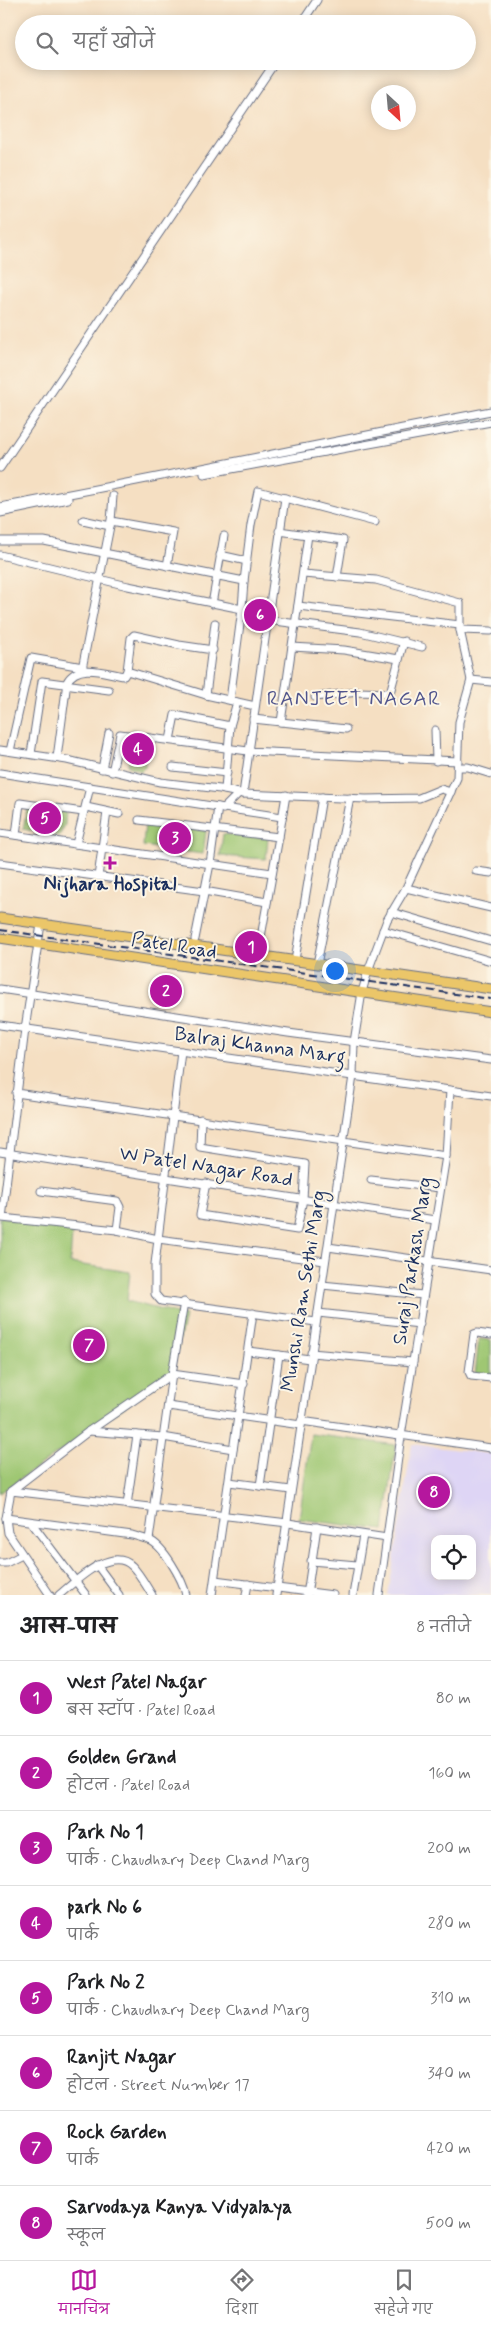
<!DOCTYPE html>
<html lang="hi">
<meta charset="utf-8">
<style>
:root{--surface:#fff;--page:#f2f2f2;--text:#202124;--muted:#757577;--line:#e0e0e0;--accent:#b5179e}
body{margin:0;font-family:Mynerve,"Playpen Sans Deva",sans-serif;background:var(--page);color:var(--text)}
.controls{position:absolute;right:15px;bottom:15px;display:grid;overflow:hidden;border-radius:10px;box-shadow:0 2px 12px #0003}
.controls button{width:45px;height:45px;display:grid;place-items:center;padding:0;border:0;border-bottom:1px solid var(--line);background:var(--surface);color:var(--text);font:25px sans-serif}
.compass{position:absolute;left:371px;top:85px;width:45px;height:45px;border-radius:50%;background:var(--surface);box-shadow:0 2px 12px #0003;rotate:154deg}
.you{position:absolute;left:334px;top:970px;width:18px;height:18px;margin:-12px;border:4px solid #fff;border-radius:50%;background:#1a73e8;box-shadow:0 0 0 8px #1a73e833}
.badge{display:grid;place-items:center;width:32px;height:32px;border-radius:50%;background:var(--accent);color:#fff;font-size:16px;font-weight:700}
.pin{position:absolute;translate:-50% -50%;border:2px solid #fff;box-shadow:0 1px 5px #0006}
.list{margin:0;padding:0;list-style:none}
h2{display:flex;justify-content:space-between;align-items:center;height:65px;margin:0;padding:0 20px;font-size:21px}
h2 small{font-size:16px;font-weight:400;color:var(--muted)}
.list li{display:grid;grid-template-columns:32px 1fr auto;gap:15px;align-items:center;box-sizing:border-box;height:75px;padding:0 20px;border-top:1px solid var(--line)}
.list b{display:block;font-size:19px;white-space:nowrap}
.list p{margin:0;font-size:16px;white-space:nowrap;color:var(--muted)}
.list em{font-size:16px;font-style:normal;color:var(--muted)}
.icon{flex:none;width:28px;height:28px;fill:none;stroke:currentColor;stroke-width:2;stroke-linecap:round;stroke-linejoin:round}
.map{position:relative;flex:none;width:491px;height:1595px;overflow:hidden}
.search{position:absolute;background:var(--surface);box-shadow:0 2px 12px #0003;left:15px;right:15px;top:15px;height:55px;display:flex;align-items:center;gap:12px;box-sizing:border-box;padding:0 18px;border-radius:28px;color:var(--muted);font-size:19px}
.sheet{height:665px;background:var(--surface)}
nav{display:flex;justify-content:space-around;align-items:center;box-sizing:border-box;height:70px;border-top:1px solid var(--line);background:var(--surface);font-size:14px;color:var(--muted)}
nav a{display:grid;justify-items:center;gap:2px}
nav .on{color:var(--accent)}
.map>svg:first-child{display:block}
</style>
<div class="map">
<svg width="491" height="1595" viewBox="0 0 491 1595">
<rect width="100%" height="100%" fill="#fcf5e5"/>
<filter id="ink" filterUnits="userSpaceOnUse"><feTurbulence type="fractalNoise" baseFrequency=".02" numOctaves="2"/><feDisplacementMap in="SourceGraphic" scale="10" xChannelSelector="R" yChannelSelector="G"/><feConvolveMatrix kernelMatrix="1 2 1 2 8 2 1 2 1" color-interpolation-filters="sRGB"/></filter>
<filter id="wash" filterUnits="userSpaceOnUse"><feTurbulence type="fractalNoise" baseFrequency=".0096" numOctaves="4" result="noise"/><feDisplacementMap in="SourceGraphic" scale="20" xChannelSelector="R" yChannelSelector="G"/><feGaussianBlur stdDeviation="1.12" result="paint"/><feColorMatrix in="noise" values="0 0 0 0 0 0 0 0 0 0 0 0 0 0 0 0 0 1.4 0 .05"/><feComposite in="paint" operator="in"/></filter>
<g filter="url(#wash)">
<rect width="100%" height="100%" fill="#f5dfc2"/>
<path fill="#ded5f5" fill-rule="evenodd" d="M412 1444 491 1454V1595H388ZM435 1539H472V1576H435Z"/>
<g fill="#9fc773" stroke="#5d7b68">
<path d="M132 729 147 733 145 766 141 771 128 766Z"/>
<path d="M28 805 66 812 65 825 59 836 23 829Z"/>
<path d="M145 823 206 831 203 854 143 846Z"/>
<path d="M223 834 268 838 266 859 220 856Z"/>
<path d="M0 1217 70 1227 72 1235 70 1263 130 1272 127 1301 185 1316 172 1374 0 1493Z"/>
<path d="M479 1339 491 1340V1377L475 1375Z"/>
<path d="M311 1434 396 1445 384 1530 299 1519Z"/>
</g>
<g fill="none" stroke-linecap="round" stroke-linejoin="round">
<path stroke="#64c2e2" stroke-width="2" d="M241 464 491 417"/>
</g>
</g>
<g filter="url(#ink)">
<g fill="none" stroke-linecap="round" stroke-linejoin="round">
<g stroke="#676d81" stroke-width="9">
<g id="minor">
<path d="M301 24 317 0"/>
<path d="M0 468 276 61"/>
<path d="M204 474 491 422"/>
<path d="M0 507C164 477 327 442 491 411"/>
<path d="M0 513 68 499"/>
<path d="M83 520 110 526"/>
<path d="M111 521 113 496"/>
<path d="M279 531 343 540 337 577"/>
<path d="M0 541H44L244 581 242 609"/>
<path d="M0 555 128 586 242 609 230 700"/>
<path d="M220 555 247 561"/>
<path d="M244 581 251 525 258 491 375 522"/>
<path d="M212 604 224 536"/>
<path d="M298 606 460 625"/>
<path d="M267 620 360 632 422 647"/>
<path d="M460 630 491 631"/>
<path d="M292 647 344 650 399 659"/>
<path d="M82 669 111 521 173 532 167 566"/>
<path d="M127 671 131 638 134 635 179 645 213 650"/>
<path d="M471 680 491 682"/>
<path d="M206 695 215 623"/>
<path d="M315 697 358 692 390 693 404 641"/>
<path d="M253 719 281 722 308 535"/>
<path d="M281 722 346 729"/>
<path d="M435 730 436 761"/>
<path d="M170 740 175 715 230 726"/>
<path d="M0 750 67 760 160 782 220 789 243 794 285 498"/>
<path d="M10 751 31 658 83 667"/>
<path d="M31 754 42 681 109 690"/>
<path d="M57 758 67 682C78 662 105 673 124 676L127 671 206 695 255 706"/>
<path d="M173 767 227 773"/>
<path d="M458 767H468L491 774"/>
<path d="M102 769 109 733"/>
<path d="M112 772 120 734 248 751 458 761"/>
<path d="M0 773 282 817"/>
<path d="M225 790 230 726 237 702"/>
<path d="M243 794 366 799 419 798 441 789 451 792"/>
<path d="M86 807 119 814"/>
<path d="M223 809 239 793"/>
<path d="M139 820 279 837 259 948"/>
<path d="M0 833 272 873"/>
<path d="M16 835 20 803 83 812"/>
<path d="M279 837 286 795"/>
<path d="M76 844 90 787"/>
<path d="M165 857 171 824"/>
<path d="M0 863 204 891 267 902"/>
<path d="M476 871 491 873"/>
<path d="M98 877 107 812"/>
<path d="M406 888 491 908"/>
<path d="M391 912 491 941"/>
<path d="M41 924 25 1029 2 1218 117 1230 158 1239 325 1261"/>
<path d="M383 930 491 961"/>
<path d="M195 939 210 864 218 807"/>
<path d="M295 960 322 797"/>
<path d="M317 964 350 798"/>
<path d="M0 989 288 1033 491 1060"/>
<path d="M0 1025 491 1096"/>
<path d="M181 1051 155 1264V1294L161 1301 316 1322"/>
<path d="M16 1093 446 1156"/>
<path d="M201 1119 200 1147 305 1164 303 1199 297 1230 200 1215 206 1183"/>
<path d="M0 1152 435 1220"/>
<path d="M371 1180 440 1188"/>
<path d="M41 1191 117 1201 120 1207 117 1230"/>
<path d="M328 1247 491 1270"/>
<path d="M322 1285 423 1295"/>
<path d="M318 1313 420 1324"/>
<path d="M491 1335 477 1333 474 1334 469 1372 471 1376 491 1378"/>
<path d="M248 1351 310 1359"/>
<path d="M311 1353 413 1362"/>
<path d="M168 1406 301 1425"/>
<path d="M301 1421 491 1448"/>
<path d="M89 1431 163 1437 233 1449"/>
<path d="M229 1482 291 1490"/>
<path d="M260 1486 279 1355"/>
<path d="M11 1491 89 1431 172 1374 184 1302"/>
<path d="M127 1505 137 1435"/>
<path d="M6 1518 132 1535 149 1540 172 1374 244 1384"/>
<path d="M31 1522 86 1595"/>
<path d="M149 1540C163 1545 183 1580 186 1595"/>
<path d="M311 1561 357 1565"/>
<path d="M0 1563H6L22 1555"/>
<path d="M97 1565 119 1595"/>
<path d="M215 1580 333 1595"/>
<path d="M50 1595 8 1533 6 1518 11 1491 288 1523 387 1538"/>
<path d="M59 1595C75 1582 111 1545 132 1566 140 1574 146 1586 152 1595"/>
<path d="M212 1595 253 1313"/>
<path d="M246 1595 248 1584"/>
<path d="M276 1595 353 1076 354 1042 362 992 368 971 387 920 406 888 457 778 459 722 471 680 460 630V603L376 580 303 574"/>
<path d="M307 1595 317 1527"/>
<path d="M353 1595 363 1535"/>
<path d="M379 1595 401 1436 446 1156 450 1090"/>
</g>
</g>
<g stroke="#676d81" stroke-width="11">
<g id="major">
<path d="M0 918 491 989"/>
<path d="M0 938 491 1012"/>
</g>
</g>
<use href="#minor" stroke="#fff" stroke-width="7"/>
<use href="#major" stroke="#ebc669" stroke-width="9"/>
<path stroke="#1b2f5e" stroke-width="2" stroke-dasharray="8 4" stroke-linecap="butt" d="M0 930 491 999"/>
</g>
</g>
<path fill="#b5179e" stroke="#fcf5e5" stroke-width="2" d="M107.5 855.5h5v5h5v5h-5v5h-5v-5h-5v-5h5z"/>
<g text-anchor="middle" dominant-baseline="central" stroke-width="4" stroke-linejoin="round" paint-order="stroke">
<g font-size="20" font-weight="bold" fill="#1b2f5e" stroke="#fcf5e5">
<text x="110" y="884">Nijhara Hospital</text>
</g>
<g font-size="20" fill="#1b2f5e" stroke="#fcf5e5">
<text transform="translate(174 946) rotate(9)">Patel Road</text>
<text transform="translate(260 1046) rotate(8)">Balraj Khanna Marg</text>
<text transform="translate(206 1167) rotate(9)">W Patel Nagar Road</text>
<text transform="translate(413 1261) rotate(-81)">Suraj Parkash Marg</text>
<text transform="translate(304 1291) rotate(-81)">Munshi Ram Sethi Marg</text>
</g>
<g font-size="21" letter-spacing="1" fill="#51558d" stroke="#fcf5e5">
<text x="354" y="699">RANJEET NAGAR</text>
</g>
</g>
</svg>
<div class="controls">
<button><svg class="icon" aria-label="locate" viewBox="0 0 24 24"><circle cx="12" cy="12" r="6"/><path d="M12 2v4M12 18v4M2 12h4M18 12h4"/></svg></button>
</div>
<svg class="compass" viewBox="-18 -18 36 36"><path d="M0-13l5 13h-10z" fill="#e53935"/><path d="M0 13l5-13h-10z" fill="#757577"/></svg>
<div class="you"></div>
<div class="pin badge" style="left:251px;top:947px">1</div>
<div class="pin badge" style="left:166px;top:991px">2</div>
<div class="pin badge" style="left:175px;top:838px">3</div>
<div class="pin badge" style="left:138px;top:749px">4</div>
<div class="pin badge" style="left:45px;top:818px">5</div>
<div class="pin badge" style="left:260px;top:615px">6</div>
<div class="pin badge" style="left:89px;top:1345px">7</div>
<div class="pin badge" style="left:434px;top:1492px">8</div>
<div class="search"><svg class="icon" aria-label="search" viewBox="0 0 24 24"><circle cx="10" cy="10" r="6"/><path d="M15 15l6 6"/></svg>यहाँ खोजें</div>
</div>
<section class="sheet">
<h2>आस-पास<small>8 नतीजे</small></h2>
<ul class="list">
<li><span class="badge">1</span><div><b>West Patel Nagar</b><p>बस स्टॉप · Patel Road</p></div><em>80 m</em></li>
<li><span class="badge">2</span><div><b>Golden Grand</b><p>होटल · Patel Road</p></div><em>160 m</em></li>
<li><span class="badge">3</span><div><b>Park No 1</b><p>पार्क · Chaudhary Deep Chand Marg</p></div><em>200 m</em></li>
<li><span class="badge">4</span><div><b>park No 6</b><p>पार्क</p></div><em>280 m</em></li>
<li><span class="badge">5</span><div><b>Park No 2</b><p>पार्क · Chaudhary Deep Chand Marg</p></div><em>310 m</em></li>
<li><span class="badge">6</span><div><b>Ranjit Nagar</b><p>होटल · Street Number 17</p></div><em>340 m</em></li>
<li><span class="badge">7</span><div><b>Rock Garden</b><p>पार्क</p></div><em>420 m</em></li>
<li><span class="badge">8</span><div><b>Sarvodaya Kanya Vidyalaya</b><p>स्कूल</p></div><em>500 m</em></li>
</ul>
</section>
<nav>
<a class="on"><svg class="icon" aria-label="map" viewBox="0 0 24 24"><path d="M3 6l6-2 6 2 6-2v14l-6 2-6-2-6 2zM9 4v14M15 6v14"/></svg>मानचित्र</a>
<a><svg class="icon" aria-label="directions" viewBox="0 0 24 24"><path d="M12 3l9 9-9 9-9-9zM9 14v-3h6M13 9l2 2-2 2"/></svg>दिशा</a>
<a><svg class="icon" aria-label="saved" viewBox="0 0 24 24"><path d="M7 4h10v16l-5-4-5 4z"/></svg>सहेजे गए</a>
</nav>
